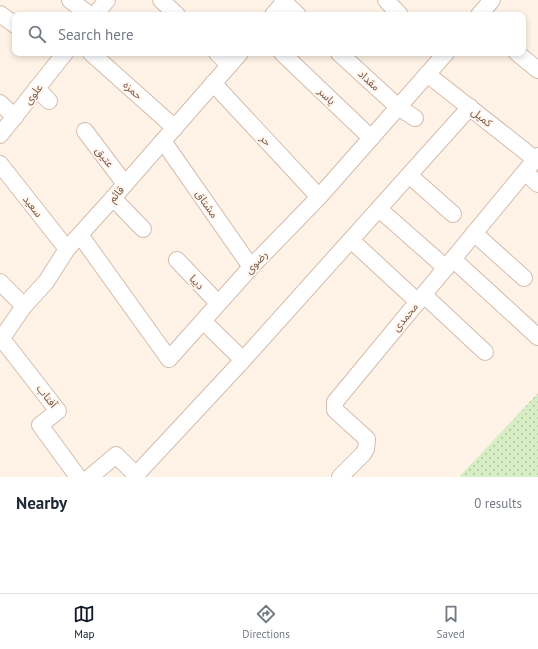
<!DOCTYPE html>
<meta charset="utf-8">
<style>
:root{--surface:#fff;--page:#f6f6f7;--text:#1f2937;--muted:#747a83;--line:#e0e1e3;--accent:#111827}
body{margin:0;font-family:"PT Sans","Noto Sans Arabic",sans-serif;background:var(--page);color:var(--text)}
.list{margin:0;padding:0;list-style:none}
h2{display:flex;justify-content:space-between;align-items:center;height:52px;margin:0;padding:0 16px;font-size:17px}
h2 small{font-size:13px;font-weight:400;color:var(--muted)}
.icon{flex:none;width:22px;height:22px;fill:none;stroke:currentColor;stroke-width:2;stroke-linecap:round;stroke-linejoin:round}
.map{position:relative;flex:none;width:538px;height:477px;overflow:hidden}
.search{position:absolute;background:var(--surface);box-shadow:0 2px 6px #0003;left:12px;right:12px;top:12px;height:44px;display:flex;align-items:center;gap:10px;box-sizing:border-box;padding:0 14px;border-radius:8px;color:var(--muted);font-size:15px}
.sheet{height:116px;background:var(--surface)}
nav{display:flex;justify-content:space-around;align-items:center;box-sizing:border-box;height:56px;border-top:1px solid var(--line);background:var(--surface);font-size:11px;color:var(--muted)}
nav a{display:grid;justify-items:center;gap:2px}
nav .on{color:var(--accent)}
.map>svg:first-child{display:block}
</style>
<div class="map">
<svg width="538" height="477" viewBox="0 0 538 477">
<defs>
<pattern id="grass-dots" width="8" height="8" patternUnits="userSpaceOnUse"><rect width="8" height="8" fill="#d7edc3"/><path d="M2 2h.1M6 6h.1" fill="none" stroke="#b3c3a0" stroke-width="1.8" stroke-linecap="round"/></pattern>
</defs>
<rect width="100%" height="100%" fill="#fef3e6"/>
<path fill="url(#grass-dots)" d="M538 393V477H459Z"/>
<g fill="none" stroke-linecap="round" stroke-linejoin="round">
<g stroke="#d4bcad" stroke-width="18">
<g id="minor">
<path d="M70 0 90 15"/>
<path d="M161 0 177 15"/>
<path d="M282 0 298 15"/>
<path d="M386 0 400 15"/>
<path d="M0 14 15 25"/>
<path d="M95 15 107 0"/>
<path d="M273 15 286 0"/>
<path d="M479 15 492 0"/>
<path d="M91 53 175 128"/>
<path d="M217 53 229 65"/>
<path d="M282 53 371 138"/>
<path d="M339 53 398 107 415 118"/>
<path d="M517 53 538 70"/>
<path d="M427 74 535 159"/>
<path d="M213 83 319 197"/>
<path d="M37 88 49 101"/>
<path d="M0 103 15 117"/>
<path d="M85 131 125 184"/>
<path d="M0 135 65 53"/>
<path d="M163 141 251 267"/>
<path d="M0 164 67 249"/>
<path d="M525 172 538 184"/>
<path d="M409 175 453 214"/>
<path d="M113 198 143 229"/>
<path d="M379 209 446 268"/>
<path d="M474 233 524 278"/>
<path d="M80 235 169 359 251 267 319 197 446 53"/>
<path d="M351 240 418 302"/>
<path d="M453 259 538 337"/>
<path d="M177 260 218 303"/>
<path d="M0 282 24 306"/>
<path d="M424 295 485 352"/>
<path d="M203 321 243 360 470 107"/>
<path d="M2 339 58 411 40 425 78 477"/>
<path d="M0 341 24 306 46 282 67 249 113 198 240 53"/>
<path d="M90 477 116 455 136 475 243 360"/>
<path d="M340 477 363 454 366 449 367 439 335 410V402L538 156"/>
</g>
</g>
<use href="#minor" stroke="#fff" stroke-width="16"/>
</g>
<g text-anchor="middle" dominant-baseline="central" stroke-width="4" stroke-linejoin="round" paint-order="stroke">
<g font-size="11" fill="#7a5748" stroke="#fff7ee">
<text transform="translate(369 80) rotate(43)">مقداد</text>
<text transform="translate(133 90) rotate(42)">حمزه</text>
<text transform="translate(33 94) rotate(-52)">علوی</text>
<text transform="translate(327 96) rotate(44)">یاسر</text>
<text transform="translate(482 117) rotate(38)">کمیل</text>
<text transform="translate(266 140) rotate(47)">حر</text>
<text transform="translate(105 157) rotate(53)">عتیق</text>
<text transform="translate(116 194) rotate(-48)">قائم</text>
<text transform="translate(207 204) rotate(55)">مشتاق</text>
<text transform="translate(33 206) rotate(52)">سعید</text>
<text transform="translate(256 262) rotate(-46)">رضوی</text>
<text transform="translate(197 282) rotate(47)">دیبا</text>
<text transform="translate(405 317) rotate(-50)">محمدی</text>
<text transform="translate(47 396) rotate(52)">آفتاب</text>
</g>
</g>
</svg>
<div class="search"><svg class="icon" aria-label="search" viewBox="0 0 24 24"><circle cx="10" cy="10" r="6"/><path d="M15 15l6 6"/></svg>Search here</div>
</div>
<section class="sheet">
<h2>Nearby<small>0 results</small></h2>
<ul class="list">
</ul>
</section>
<nav>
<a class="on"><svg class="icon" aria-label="map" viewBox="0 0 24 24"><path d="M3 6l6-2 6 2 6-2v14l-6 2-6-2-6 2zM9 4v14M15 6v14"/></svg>Map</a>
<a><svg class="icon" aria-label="directions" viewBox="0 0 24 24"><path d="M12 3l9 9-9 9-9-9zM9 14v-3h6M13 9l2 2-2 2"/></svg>Directions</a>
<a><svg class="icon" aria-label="saved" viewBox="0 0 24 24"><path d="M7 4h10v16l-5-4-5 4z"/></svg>Saved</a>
</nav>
